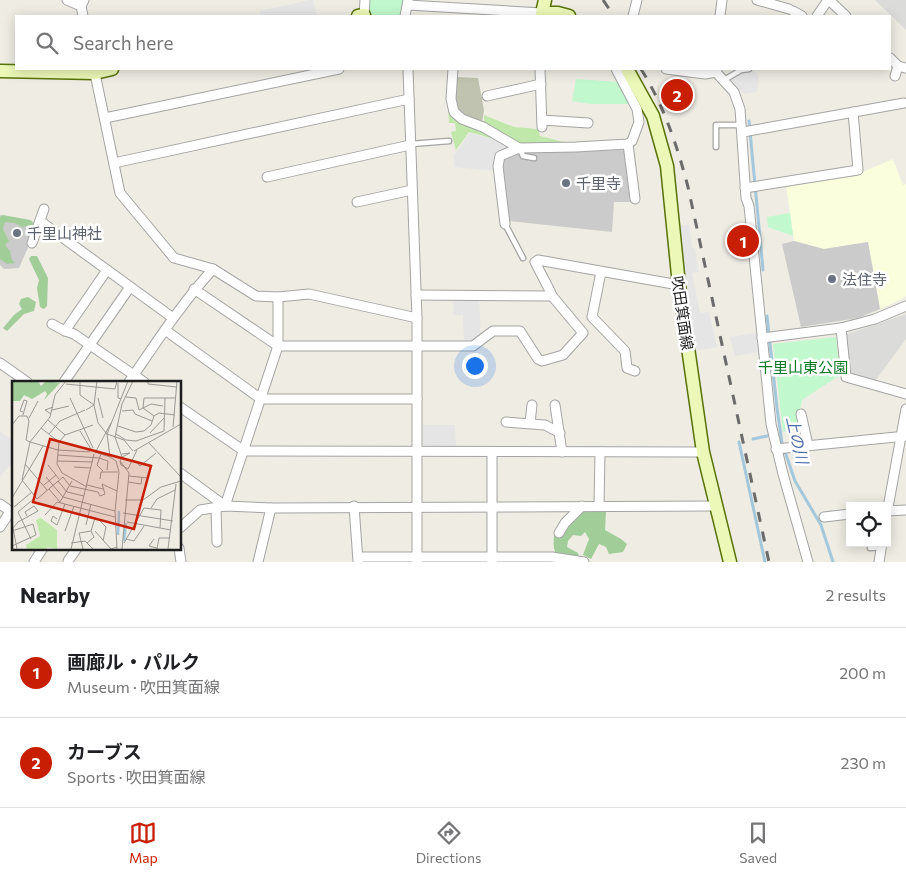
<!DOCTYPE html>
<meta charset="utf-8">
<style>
:root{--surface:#fff;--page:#f2f2f2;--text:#202124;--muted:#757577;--line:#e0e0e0;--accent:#c71e04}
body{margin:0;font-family:Commissioner,"Noto Sans JP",sans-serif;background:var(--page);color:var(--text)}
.controls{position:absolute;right:15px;bottom:15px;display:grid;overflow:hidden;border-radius:0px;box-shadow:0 2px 12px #0003}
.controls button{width:45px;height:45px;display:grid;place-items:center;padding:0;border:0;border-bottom:1px solid var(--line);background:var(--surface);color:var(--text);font:25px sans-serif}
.you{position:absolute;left:474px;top:365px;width:18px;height:18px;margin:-12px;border:4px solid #fff;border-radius:50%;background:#1a73e8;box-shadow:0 0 0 8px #1a73e833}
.badge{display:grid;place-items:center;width:32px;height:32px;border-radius:50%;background:var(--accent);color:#fff;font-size:16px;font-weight:700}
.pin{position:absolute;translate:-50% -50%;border:2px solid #fff;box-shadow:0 1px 5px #0006}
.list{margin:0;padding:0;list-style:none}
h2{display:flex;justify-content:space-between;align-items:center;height:65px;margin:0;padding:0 20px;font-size:21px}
h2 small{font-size:16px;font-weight:400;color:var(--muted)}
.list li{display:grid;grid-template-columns:32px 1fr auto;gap:15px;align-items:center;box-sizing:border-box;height:90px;padding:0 20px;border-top:1px solid var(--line)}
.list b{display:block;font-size:19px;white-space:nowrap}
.list p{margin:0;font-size:16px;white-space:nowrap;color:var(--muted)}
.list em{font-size:16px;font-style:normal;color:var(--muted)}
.icon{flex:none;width:28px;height:28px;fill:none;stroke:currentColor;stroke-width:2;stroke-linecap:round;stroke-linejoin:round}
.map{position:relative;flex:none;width:906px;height:562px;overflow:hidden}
.search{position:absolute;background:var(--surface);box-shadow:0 2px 12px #0003;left:15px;right:15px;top:15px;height:55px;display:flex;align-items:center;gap:12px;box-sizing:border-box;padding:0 18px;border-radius:0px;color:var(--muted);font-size:19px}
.sheet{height:245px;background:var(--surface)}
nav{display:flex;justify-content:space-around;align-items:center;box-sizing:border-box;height:70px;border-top:1px solid var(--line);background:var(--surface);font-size:14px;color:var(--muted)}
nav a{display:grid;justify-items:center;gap:2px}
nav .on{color:var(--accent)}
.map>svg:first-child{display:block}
</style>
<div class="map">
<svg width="906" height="562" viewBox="0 0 906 562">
<rect width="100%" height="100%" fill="#eeece3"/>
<g fill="#dbdbda">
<path d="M875 0H906V30Z"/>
<path d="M906 314V339L875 381 850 373 845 335Z"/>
</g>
<path fill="#fafedd" d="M893 159 903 185 906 184V296L898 301 880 309 868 242 824 249 794 241 786 186 860 173Z"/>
<g fill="#cbcbcb">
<path d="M624 150 630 202H614L612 232 509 221 501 163 505 159 521 152Z"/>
<path d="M0 215 36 223 30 243 19 268 4 269 0 265Z"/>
<path d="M794 241 824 249 868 242 880 309 858 318 801 327 782 244Z"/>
</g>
<path fill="#c0c3af" d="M456 77 478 78 484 110 482 122 464 116 457 110 454 100Z"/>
<g fill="#c0e8aa">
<path d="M448 106 450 112 502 141 469 132 456 150 451 132 456 131 455 123H449Z"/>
<path d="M484 115 514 127 538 129 540 136 568 143 521 144 484 122Z"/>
</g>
<g fill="#a1cd99">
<path d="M3 215 30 220 33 222 32 226 22 227 15 223 5 222 3 229 9 241 5 245 10 251 12 260 15 263 7 264 0 259V217Z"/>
<path d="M31 256H37L48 278 47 306 44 309 40 307 37 288 39 280 29 259Z"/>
<path d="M28 297 36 302 34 311 24 314 7 331 3 328 14 315 22 309 19 304 21 299Z"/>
<path d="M592 504 606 511 605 530 621 539 627 544 623 552 609 554 606 547 599 544 591 559 583 555 589 539 585 532 581 536 573 535 568 541 567 547 578 553 579 559 556 555C549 538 558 516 576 508 581 506 587 505 592 504Z"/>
</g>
<g fill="#c1f8cd">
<path d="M370 0H404L403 11 400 16H372L370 15Z"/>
<path d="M576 79 618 82 630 104H590L572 101Z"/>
<path d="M790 213 793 236 768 227 767 217Z"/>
<path d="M836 337 840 375 802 400 799 417 801 428 783 432 773 344Z"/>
</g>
<g fill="#e5e5e5">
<path d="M310 0H313L317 16H261L259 11Z"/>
<path d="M754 70 759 77 757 92 745 94 737 87 730 77 742 71Z"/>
<path d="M470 133 504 142 511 147 495 171 454 167V155Z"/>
<path d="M689 225 692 248H695L698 272 692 273 700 313 709 312 717 347 694 351 677 226Z"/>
<path d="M453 298H479L481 336 472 343H464L463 315H454Z"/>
<path d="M756 333 758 352 735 356 730 337Z"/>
<path d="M423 425H455L456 447 426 446 423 444Z"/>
<path d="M0 431 14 442V460L0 477Z"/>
</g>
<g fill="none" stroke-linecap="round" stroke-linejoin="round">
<g stroke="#a4c8db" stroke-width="3">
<path d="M749 121 763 270"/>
<path d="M767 316 777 408 782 443 795 481 821 525 833 562"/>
<path d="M753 439 767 436"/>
<path d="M739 442 765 562"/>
</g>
<g stroke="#a4a4a4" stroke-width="7">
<g id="lane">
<path d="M724 80 741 70 749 69"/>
<path d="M411 144 449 141"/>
<path d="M716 147V125H741"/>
<path d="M520 149 523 156 534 158"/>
<path d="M505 224 523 258"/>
<path d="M870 548 881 547"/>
</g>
</g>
<g stroke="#a4a4a4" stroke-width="11">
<g id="street">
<path d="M67 0 81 6"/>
<path d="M757 0 789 9"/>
<path d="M829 0 846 16"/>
<path d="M408 5 542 13 541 16"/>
<path d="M793 11 802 16"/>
<path d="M83 16 81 6 84 0"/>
<path d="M364 16 365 0"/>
<path d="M405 16 408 0"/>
<path d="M633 16 637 0"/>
<path d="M720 16 722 0"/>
<path d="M817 16 828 0"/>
<path d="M890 58 898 66 905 68"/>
<path d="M94 69 120 193 174 258 213 269 256 296 278 297 309 294 417 318"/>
<path d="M408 69 417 318V562"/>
<path d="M453 69 451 99 454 112 462 119 483 127 519 148"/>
<path d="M540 69 542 127"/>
<path d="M666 69 705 74 716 72 717 69"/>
<path d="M713 69 734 92 740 109 746 198 749 206 771 424 783 474 808 562"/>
<path d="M895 76 898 66"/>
<path d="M487 96 541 84"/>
<path d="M105 118 339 69"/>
<path d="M542 120 588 123"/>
<path d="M743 132 904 103"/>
<path d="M628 144 635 199"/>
<path d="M114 163 409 99"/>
<path d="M267 177 410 145"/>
<path d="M745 188 858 170 853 112"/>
<path d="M357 202 412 190"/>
<path d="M40 221 173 318"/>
<path d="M505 224 498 166 500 156 519 148 576 147 628 144 632 141 639 122 637 109 616 69"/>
<path d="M32 243 44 209"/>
<path d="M601 272 592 317 625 351 627 368 635 371"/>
<path d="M194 289 278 346H473L493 331H520L538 359 542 361 563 355 583 333 552 296 550 291 535 262 538 260 679 285"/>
<path d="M416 295 552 296"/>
<path d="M52 324 65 331 74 334 144 382"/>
<path d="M841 328 846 377 906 394"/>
<path d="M165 330 261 399H417"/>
<path d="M65 331 107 270"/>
<path d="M762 338 841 328 875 319 906 306"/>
<path d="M0 363 27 382"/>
<path d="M64 382 130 287"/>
<path d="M129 382C156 343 181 304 213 269"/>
<path d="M555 405 562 452"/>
<path d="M180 407 244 451 703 452"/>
<path d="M801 414 808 445"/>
<path d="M506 422 545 425 560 433"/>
<path d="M530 423 532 405"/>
<path d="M776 449 906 436"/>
<path d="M492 452V562"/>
<path d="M180 473 225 506 278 346V297"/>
<path d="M0 504 14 514"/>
<path d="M354 506 358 561"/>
<path d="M599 506 600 452"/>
<path d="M216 508 217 542"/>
<path d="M887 511 906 510"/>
<path d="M887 513 906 409"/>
<path d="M824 517 850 514"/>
<path d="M0 527 10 512"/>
<path d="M180 528 200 510 225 506 271 508 716 506"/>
<path d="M559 533 565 523 582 506"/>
<path d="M179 548 181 562"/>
<path d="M359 557H552L584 562"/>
<path d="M68 561 77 548"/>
<path d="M34 562 43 548"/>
<path d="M258 562 271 508"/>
<path d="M879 562 882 543"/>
</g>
</g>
<g stroke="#587207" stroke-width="15">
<g id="secondary">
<path d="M545 0 542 13H558L569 16"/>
<path d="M358 16 364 15"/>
<path d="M627 69 653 116 667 166 679 285 703 452 730 562"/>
<path d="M0 71 95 73 112 69"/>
</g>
</g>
<use href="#lane" stroke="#fff" stroke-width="4.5"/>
<use href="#street" stroke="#fff" stroke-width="9"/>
<use href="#secondary" stroke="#ecf8b8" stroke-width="12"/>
<g stroke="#6b6b6b" stroke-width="3" stroke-dasharray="10 10" stroke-linecap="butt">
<path d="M603 0 614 16"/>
<path d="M641 69C664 106 677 145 688 187L769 562"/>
</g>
</g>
<g fill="#6b7280" stroke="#fff" stroke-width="2">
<circle cx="566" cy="183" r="5"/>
<circle cx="17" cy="233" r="5"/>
<circle cx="832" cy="279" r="5"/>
</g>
<g text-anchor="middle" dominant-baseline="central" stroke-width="5" stroke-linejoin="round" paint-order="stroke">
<g font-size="15" fill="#5b616d" stroke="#fff" text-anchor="start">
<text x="576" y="183">千里寺</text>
<text x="27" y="233">千里山神社</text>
<text x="842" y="279">法住寺</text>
</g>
<g font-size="15" fill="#1d1d1d" stroke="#fff">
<text transform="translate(683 313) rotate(82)">吹田箕面線</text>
</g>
<g font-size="15" fill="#0d7925" stroke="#fff">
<text x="803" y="367">千里山東公園</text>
</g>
<g font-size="16" font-style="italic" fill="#4c6fab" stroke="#fff">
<text transform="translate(798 440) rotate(77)">上の川</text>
</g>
</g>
<g transform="translate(12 381)">
<rect width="169" height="169" fill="#eeece3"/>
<path d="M29 137 45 149V168L35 166 34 168H15L14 164 28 155 24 139Z" fill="#c0e8aa"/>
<path d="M0 0H26L29 5 34 0 48 2 32 19 35 13 33 10 20 18 12 14 8 20H1Z" fill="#a1cd99"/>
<path fill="none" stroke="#a4c8db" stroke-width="2.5" d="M106 154 107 130M112 160 114 142"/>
<path fill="none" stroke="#9a9994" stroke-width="1" d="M68 0V14L82 24 74 29M85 0 82 24 86 42 95 53 98 76 104 80 107 91 103 130 105 168M116 0 95 53 112 59 121 70M136 0V3L165 6M106 2V17L109 18M54 3 103 8 105 0M114 16 124 17 127 29 139 23 151 25M58 17 81 67M86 17 91 37M40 29 57 25M110 30 121 29 123 33 140 40M39 33 33 29 41 26M11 34 15 20 12 19 8 30 11 31M142 35 147 32 163 34M17 37 26 20M36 39 53 54M0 44 7 35H15L17 40 14 59 18 61M106 45 124 51 132 50 139 44 142 35 131 27 132 17H164M161 46 165 0M29 47 47 61M68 50 79 68M152 50 153 17M138 52 152 37M37 53 48 40 73 29M104 53 114 59 124 60 152 50M18 61 46 69 78 71M137 62 169 96M122 70 169 43M83 71 98 76M83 72 99 42M89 73 85 84 91 90M110 73 118 72 110 76 103 56 110 23 121 0M46 74 87 77 96 80 95 89M46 80 81 81M108 80 109 84 116 88 125 69M13 83 35 109M126 83 128 85 144 72M36 84 47 98M62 86 79 87M117 95 136 97M34 96 51 116 103 130M51 96 58 105 86 111 88 115 93 113 90 103 105 110M88 98 89 91H106M10 99 18 61 38 36 43 14 54 0M10 99 25 118 51 96M46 100 55 111 72 115M116 101 129 103 130 96M32 104 44 94M75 104 91 108M75 106 50 92 45 83 47 61 53 54 81 44M37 108 48 121 60 100M0 117 31 65M113 119H131L149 106 169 100M2 126 20 111M139 127 145 118 163 109M61 131 86 138 94 146 91 160M111 132 161 140M33 134 45 121 103 136M45 138 41 135 39 140 45 144 53 123M115 141 159 149M74 144 79 123M0 150 21 143 24 154 0 165M53 150 62 125M83 150 99 168 105 166M19 158 6 131 24 116M114 158 122 160 132 145M142 158 137 165 145 167M59 162 73 160 81 168M75 162 82 156 79 150 83 137M112 162 132 127 149 129 148 147M5 168 1 147 6 141 26 130 22 125 13 131 15 135M59 168 82 73M71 168 67 152 79 150M110 168 117 92 108 80 110 76M145 168 147 157H158M156 168 164 103"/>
<path fill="#c71e04" fill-opacity="0.15" stroke="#c71e04" stroke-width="2.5" d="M38 58 139 85 122 148 21 121Z"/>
<rect width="169" height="169" fill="none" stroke="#1d1d1d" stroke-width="2.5"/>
</g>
</svg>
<div class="controls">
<button><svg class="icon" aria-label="locate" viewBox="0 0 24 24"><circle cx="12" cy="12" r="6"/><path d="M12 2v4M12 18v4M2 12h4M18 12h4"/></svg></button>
</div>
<div class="you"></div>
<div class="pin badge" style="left:743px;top:241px">1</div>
<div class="pin badge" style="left:677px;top:95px">2</div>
<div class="search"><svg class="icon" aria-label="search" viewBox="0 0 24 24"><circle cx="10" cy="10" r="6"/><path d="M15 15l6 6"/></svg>Search here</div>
</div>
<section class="sheet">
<h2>Nearby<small>2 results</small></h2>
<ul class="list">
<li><span class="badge">1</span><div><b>画廊ル・パルク</b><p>Museum · 吹田箕面線</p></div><em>200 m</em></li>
<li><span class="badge">2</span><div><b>カーブス</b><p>Sports · 吹田箕面線</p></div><em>230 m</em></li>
</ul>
</section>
<nav>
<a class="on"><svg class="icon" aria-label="map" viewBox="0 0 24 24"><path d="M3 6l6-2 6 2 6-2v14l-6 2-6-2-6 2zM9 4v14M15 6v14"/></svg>Map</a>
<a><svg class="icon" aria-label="directions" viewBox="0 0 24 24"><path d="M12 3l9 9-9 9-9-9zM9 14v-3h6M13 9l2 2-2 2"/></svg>Directions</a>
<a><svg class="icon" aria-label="saved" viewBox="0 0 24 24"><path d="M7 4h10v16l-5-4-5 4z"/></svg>Saved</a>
</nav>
